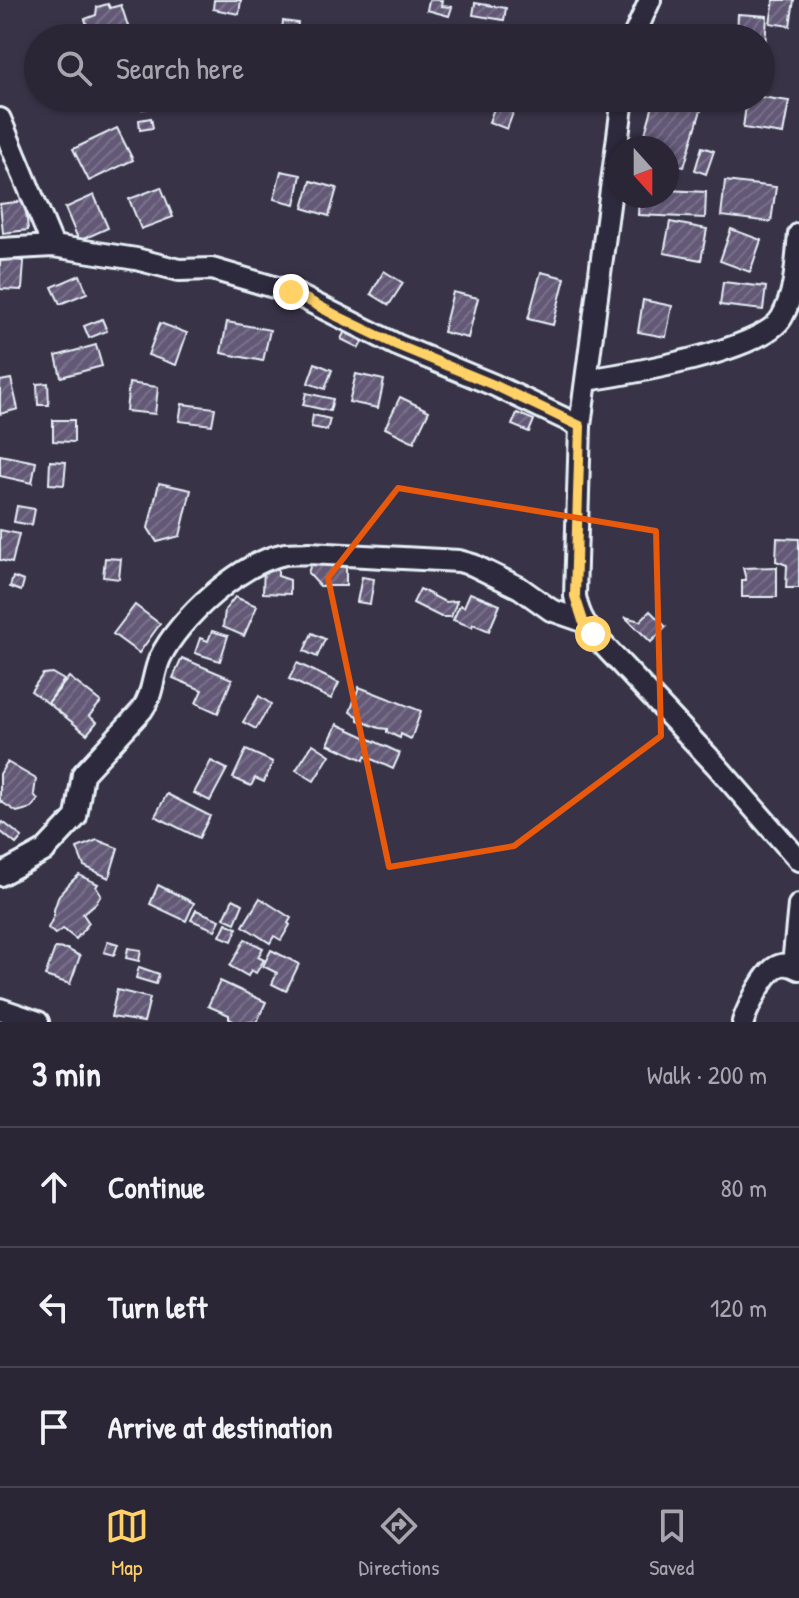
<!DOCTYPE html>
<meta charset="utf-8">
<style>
:root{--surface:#2b2636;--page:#332e3e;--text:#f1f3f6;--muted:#a6a5ad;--line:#474351;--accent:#ffd166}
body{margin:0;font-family:"Patrick Hand",sans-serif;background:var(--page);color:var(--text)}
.compass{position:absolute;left:607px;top:136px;width:72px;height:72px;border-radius:50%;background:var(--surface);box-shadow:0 2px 6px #0004;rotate:159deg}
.stop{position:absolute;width:24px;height:24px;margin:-18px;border:6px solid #ffd166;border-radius:50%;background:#fff}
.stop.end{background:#ffd166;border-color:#fff;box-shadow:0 2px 8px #0008}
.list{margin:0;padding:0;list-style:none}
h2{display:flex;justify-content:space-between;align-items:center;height:104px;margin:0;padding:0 32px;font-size:34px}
h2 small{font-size:26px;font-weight:400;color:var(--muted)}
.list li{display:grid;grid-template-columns:52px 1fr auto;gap:24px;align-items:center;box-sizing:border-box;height:120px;padding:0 32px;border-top:2px solid var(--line)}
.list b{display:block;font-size:30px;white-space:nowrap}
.list em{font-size:26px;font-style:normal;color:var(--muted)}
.icon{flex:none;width:44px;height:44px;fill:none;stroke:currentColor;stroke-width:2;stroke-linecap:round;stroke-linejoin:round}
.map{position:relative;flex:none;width:799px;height:1022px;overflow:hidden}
.search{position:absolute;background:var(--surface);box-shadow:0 2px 6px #0004;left:24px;right:24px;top:24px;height:88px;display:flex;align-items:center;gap:20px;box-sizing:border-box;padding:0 28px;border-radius:44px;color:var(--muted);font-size:30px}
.sheet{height:464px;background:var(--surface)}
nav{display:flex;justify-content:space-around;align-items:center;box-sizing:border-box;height:112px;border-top:2px solid var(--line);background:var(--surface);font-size:22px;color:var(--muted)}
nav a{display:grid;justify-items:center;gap:4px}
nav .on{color:var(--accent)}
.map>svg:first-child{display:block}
</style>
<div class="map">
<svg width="799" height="1022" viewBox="0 0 799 1022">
<defs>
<pattern id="building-hatch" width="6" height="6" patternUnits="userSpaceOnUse" patternTransform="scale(2)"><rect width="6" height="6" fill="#635976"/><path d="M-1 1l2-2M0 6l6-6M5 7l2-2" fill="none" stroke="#79718a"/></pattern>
</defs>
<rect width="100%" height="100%" fill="#393348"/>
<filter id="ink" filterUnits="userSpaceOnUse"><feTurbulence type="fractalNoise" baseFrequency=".0125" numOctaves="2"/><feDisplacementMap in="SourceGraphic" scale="16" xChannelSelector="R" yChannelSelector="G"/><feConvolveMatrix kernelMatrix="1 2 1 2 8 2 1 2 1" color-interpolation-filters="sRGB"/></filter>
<g filter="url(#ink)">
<g fill="url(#building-hatch)" stroke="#e8f1f8" stroke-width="2">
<path d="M214 0H241L239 14 213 9Z"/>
<path d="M429 0H442L441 6 452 7 449 16 427 10Z"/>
<path d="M774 0H794L790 26 770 23Z"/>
<path d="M475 3 506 8 504 20 473 15Z"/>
<path d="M108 4 110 8 121 5 131 35 121 38H91L85 19 96 15 97 7Z"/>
<path d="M738 14 767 16 764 61 761 60V38H737Z"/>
<path d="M283 21 298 23 295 38H281Z"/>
<path d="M422 24 436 27 434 38H419Z"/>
<path d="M316 29 330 31 329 38H315Z"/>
<path d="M761 97 789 101 783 134 743 128 747 98Z"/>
<path d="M140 98H153L155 107 142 109Z"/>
<path d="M167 98H204L205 100 169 107Z"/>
<path d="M420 98 439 99 435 110 418 105Z"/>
<path d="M498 98H505L517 102 507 129 489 122Z"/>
<path d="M655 98 701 110 684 167 667 162V148H641Z"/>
<path d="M151 118 153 128 140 130 139 120Z"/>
<path d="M117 128 133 160 89 181 73 149Z"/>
<path d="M702 147 714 151 706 174 695 170Z"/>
<path d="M281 171 301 175 295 204 274 199Z"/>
<path d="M311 181 337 188 329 216 303 208Z"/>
<path d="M725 181 776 187 771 222 721 216Z"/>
<path d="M161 187 173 217 141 229 129 199Z"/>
<path d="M667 190 706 192 705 218 638 215 639 196H667Z"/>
<path d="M94 195 108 228 79 241 65 208Z"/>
<path d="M25 201 28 230 3 233 0 204Z"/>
<path d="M670 222 707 229 701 260 664 253Z"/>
<path d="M731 229 761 240 750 272 720 261Z"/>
<path d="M0 259 24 261 22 290 0 289Z"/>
<path d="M384 271 403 283 389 305 371 294Z"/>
<path d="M541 272 565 278 553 325 528 319Z"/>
<path d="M80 275 87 293 60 304 52 287Z"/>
<path d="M723 282 766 287 763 310 720 305Z"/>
<path d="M453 292 478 298 468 338 443 332Z"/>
<path d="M643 300 672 306 666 337 638 332Z"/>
<path d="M102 319 107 331 89 338 84 326Z"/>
<path d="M227 322 270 330 263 361 221 353Z"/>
<path d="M160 323 187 333 176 365 148 355Z"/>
<path d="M345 331 363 340 359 348 341 339Z"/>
<path d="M96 345 102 366 61 377 56 356Z"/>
<path d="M315 363 332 370 325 389 308 383Z"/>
<path d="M356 374 384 380 378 408 349 402Z"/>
<path d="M11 379 18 409 0 414V381Z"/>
<path d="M48 383 49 405H38L37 384Z"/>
<path d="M129 383 158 387 155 414 126 411Z"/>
<path d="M306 393 333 399 330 411 303 405Z"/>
<path d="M400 397 429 411 414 442 385 428Z"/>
<path d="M182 404 215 408 212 425 179 421Z"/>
<path d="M517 413 534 420 529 432 512 425Z"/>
<path d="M313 415 330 419 327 430 311 427Z"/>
<path d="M53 420H74V442L53 441Z"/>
<path d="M0 455 36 462 32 483 0 476Z"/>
<path d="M50 461 66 462 64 485 49 484Z"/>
<path d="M159 483 191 490 180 536 157 542 148 528Z"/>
<path d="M17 506 35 509 32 525 14 522Z"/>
<path d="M0 530 19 534 12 563 0 560Z"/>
<path d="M777 538 799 539V588H786L787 565 776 561Z"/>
<path d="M105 558 121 559 119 579 103 577Z"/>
<path d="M312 561H346V586H320L308 573Z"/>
<path d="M264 565H278V576L290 580V594L263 593Z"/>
<path d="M777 567V597H742V580H746L743 568Z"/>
<path d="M13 577 24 581 21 591 10 587Z"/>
<path d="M362 577 374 579 370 604 357 602Z"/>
<path d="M420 589 445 602 457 601 451 617H441L413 603Z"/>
<path d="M470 593 500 605 489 631 473 624 472 627 453 620 460 605 464 607Z"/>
<path d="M235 597 257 606 244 636 223 627 225 610Z"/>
<path d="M135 605 160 624 139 653 113 634Z"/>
<path d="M650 611 666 627 651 642 625 617 640 621Z"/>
<path d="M212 631 228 636 220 661 195 653 200 638 208 641Z"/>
<path d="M312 633 325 639 317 657 304 651Z"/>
<path d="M182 658 232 679 218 713 196 703 202 690 173 678Z"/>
<path d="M297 663 339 683 331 699 289 679Z"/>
<path d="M52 673 64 680 48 703 31 691 43 674Z"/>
<path d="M69 677 101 702 89 716 97 722 87 734 48 703Z"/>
<path d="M359 687 421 711 411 739 401 734 400 738 387 732V729L379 728 358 720V716L350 712Z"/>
<path d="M259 696 271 704 256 729 243 722Z"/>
<path d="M337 724 400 753 393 769 365 756 364 760 328 744Z"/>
<path d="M313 744 330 755 314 781 296 770Z"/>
<path d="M246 750 273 762 264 782 255 778 251 786 233 778Z"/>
<path d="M211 761 227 769 210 801 194 793Z"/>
<path d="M7 762 36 779 34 794 38 800 31 808 17 812 0 801V774Z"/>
<path d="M167 794 210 816 199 838 155 816Z"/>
<path d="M3 822 22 837 16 844 0 831V826Z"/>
<path d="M97 840 118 848 109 878 84 866 77 848Z"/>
<path d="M79 875 98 884 96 887 101 895 96 903 83 914 89 923 76 939 63 929 55 934 48 928 54 916V910L59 895 72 881Z"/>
<path d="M158 885 194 903 186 921 150 904Z"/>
<path d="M260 898 291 918 288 923 290 925 281 940 274 936 270 943 243 926Z"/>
<path d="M233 899 243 904 235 923 224 918Z"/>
<path d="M196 910 220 920 215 930 191 920Z"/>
<path d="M226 923 237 928 232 941 220 936Z"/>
<path d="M245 939 263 948 258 957 264 960 256 973 251 970 248 976 230 966Z"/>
<path d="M108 941 118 944 114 955 104 952Z"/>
<path d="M55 948 67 949 80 956 70 984 45 976Z"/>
<path d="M128 948 141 950 139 961 126 958Z"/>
<path d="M271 950 299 964 286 991 272 984 277 973 263 966Z"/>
<path d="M139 967 159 974 156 984 136 978Z"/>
<path d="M220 981 266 1002 257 1022H235L229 1019V1015L208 1006Z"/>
<path d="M117 990 150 998 144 1022 111 1017Z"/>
</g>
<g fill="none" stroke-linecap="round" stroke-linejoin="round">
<g stroke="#e8f1f8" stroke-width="26">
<g id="minor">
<path d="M633 38 650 0"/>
<path d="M623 98 580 426 575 596C578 612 583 622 593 634L716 765 799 860"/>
<path d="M0 119 53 246"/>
<path d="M0 249 53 246 136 259 179 270 212 269 291 292 397 345 494 385 580 426"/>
<path d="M587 380C626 374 764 351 782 317 796 292 796 262 799 234"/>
<path d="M0 875 44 851 76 817 83 774 142 710C154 693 152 676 160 658 179 618 240 563 285 554 292 553 301 554 309 553L459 561 473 565 520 588 551 610 583 621"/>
<path d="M793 965 799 905"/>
<path d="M0 1009 38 1022"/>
<path d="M743 1022C746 1011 752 1001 757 991 767 974 777 956 799 969"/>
</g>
</g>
<use href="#minor" stroke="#2f2a3d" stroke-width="20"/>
</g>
</g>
<g fill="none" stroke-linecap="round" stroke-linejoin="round" filter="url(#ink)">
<path stroke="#ffd166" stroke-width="10" d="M291 292 302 297 339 317 397 345 494 385 580 426 575 596 583 621 593 634"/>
</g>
<path fill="none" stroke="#e8590c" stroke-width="6" stroke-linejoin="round" d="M398 488 656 531 661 736 514 846 389 867 328 578Z"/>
</svg>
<svg class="compass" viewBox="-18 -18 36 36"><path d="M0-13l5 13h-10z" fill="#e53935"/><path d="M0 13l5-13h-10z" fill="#a6a5ad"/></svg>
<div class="stop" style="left:593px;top:634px"></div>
<div class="stop end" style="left:291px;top:292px"></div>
<div class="search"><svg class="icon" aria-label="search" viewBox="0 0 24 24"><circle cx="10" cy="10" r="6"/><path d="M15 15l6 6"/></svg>Search here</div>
</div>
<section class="sheet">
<h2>3 min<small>Walk · 200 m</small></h2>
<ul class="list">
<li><svg class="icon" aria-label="ahead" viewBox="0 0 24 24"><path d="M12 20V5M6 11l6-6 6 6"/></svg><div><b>Continue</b></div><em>80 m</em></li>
<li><svg class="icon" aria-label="left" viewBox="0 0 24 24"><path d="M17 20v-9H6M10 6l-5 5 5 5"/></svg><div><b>Turn left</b></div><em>120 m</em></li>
<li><svg class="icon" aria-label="arrive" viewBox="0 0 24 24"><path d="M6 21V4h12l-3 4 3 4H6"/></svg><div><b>Arrive at destination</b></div></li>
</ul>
</section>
<nav>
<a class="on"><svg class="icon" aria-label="map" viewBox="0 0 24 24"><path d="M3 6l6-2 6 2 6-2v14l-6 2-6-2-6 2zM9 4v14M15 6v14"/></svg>Map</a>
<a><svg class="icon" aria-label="directions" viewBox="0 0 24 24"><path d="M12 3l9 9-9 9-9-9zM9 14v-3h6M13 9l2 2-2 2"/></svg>Directions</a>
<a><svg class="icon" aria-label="saved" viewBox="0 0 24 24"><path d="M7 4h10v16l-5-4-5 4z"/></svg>Saved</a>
</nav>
